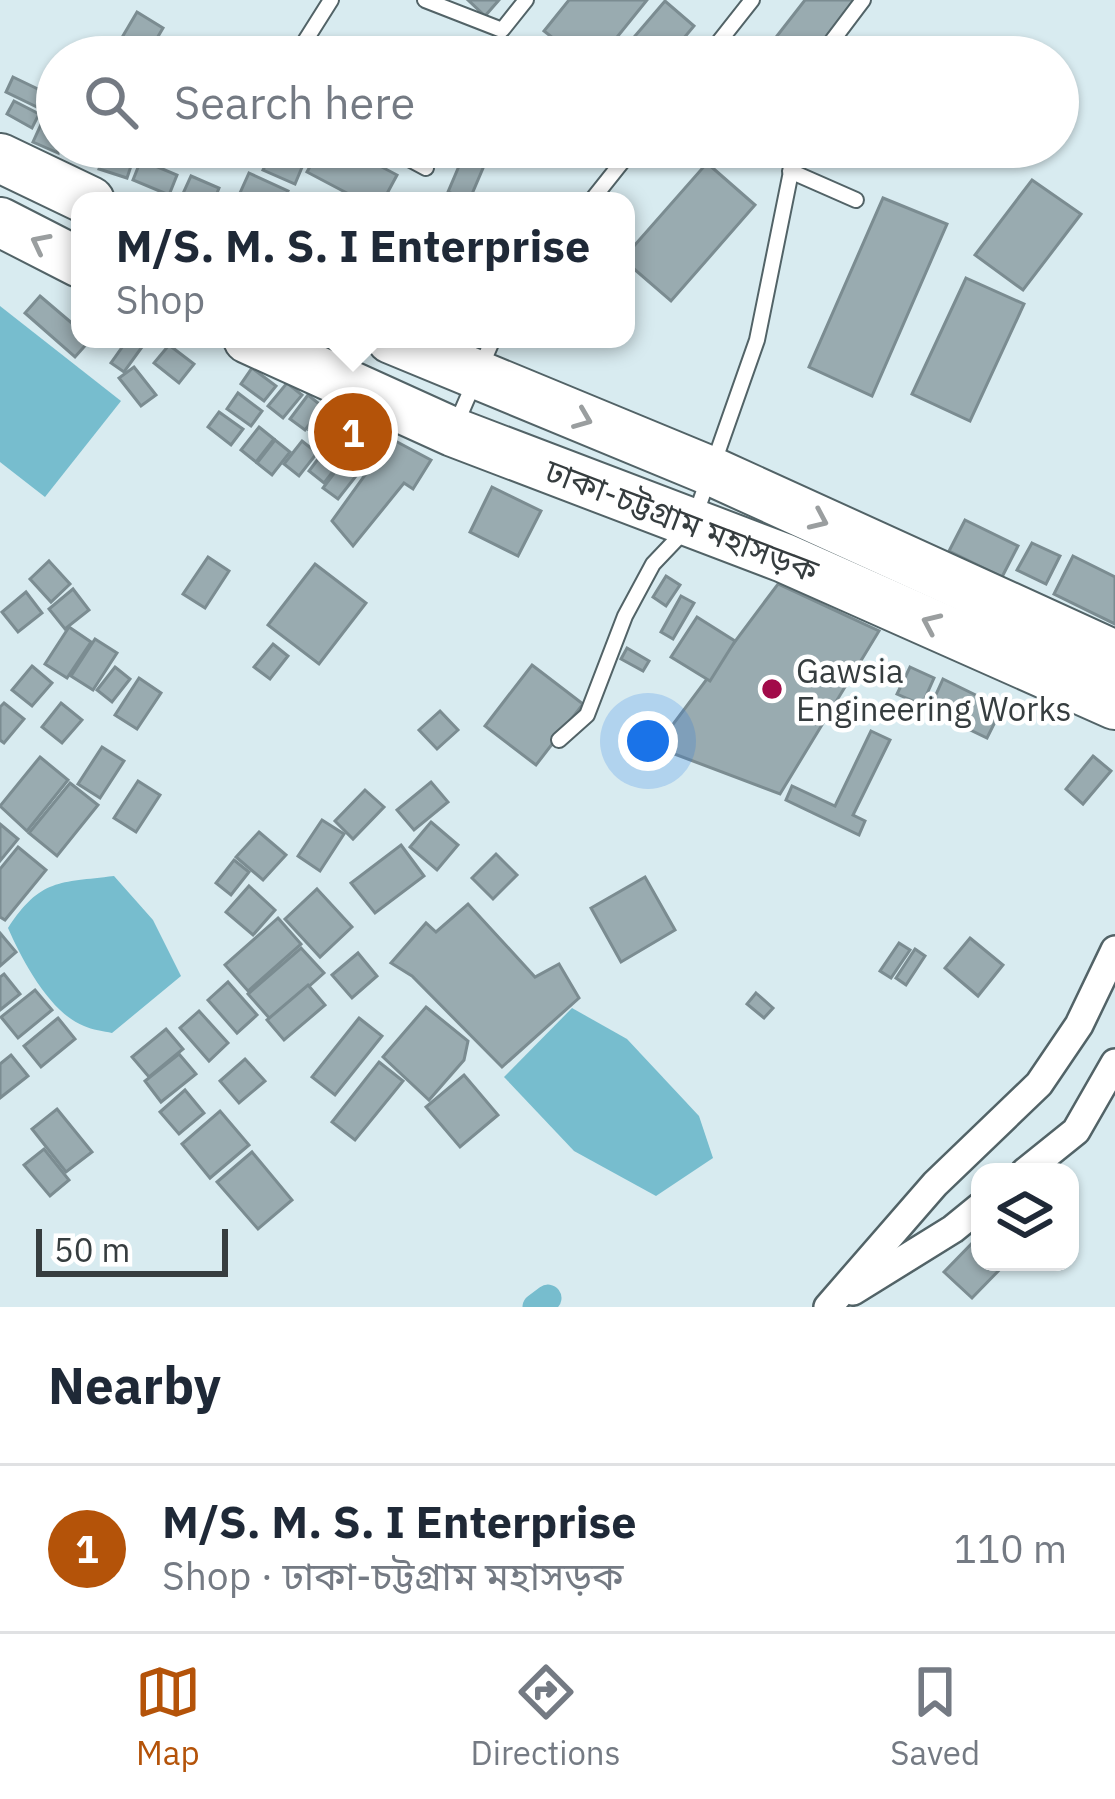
<!DOCTYPE html>
<meta charset="utf-8">
<style>
:root{--surface:#fff;--page:#f6f6f7;--text:#1f2937;--muted:#747a83;--line:#e0e1e3;--accent:#b45309}
body{margin:0;font-family:"IBM Plex Sans","Noto Sans Bengali",sans-serif;background:var(--page);color:var(--text)}
.controls{position:absolute;right:36px;bottom:36px;display:grid;overflow:hidden;border-radius:24px;box-shadow:0 3px 9px #0004}
.controls button{width:108px;height:108px;display:grid;place-items:center;padding:0;border:0;border-bottom:3px solid var(--line);background:var(--surface);color:var(--text);font:60px sans-serif}
.scale{position:absolute;left:36px;bottom:30px;width:192px;box-sizing:border-box;padding-left:12px;border:6px solid #363d3f;border-top:0;font-size:33px;line-height:42px;white-space:nowrap;color:#363d3f;-webkit-text-stroke:9px #fff;paint-order:stroke}
.you{position:absolute;left:648px;top:741px;width:42px;height:42px;margin:-30px;border:9px solid #fff;border-radius:50%;background:#1a73e8;box-shadow:0 0 0 18px #1a73e833}
.badge{display:grid;place-items:center;width:78px;height:78px;border-radius:50%;background:var(--accent);color:#fff;font-size:39px;font-weight:700}
.pin{position:absolute;translate:-50% -50%;border:6px solid #fff;box-shadow:0 3px 12px #0006}
.popup{position:absolute;left:71px;top:192px;width:564px;height:156px;box-sizing:border-box;display:grid;place-content:center;border-radius:24px;background:var(--surface);filter:drop-shadow(0 3px 9px #0005);font-size:39px;white-space:nowrap;color:var(--muted)}
.popup b{font-size:45px;color:var(--text)}
.popup::after{content:'';position:absolute;left:50%;top:100%;margin-left:-24px;border:24px solid transparent;border-top-color:var(--surface)}
.list{margin:0;padding:0;list-style:none}
h2{display:flex;justify-content:space-between;align-items:center;height:156px;margin:0;padding:0 48px;font-size:51px}
h2 small{font-size:39px;font-weight:400;color:var(--muted)}
.list li{display:grid;grid-template-columns:78px 1fr auto;gap:36px;align-items:center;box-sizing:border-box;height:168px;padding:0 48px;border-top:3px solid var(--line)}
.list b{display:block;font-size:45px;white-space:nowrap}
.list p{margin:0;font-size:39px;white-space:nowrap;color:var(--muted)}
.list em{font-size:39px;font-style:normal;color:var(--muted)}
.icon{flex:none;width:66px;height:66px;fill:none;stroke:currentColor;stroke-width:2;stroke-linecap:round;stroke-linejoin:round}
.map{position:relative;flex:none;width:1115px;height:1307px;overflow:hidden}
.search{position:absolute;background:var(--surface);box-shadow:0 3px 9px #0004;left:36px;right:36px;top:36px;height:132px;display:flex;align-items:center;gap:30px;box-sizing:border-box;padding:0 42px;border-radius:66px;color:var(--muted);font-size:45px}
.sheet{height:324px;background:var(--surface)}
nav{display:flex;justify-content:space-around;align-items:center;box-sizing:border-box;height:168px;border-top:3px solid var(--line);background:var(--surface);font-size:33px;color:var(--muted)}
nav a{display:grid;justify-items:center;gap:6px}
nav .on{color:var(--accent)}
.map>svg:first-child{display:block}
</style>
<div class="map">
<svg width="1115" height="1307" viewBox="0 0 1115 1307">
<rect width="100%" height="100%" fill="#d8ebf0"/>
<g fill="#77bdce">
<path d="M0 306 121 401 45 497 0 462Z"/>
<path d="M114 876 153 920 181 976 112 1033C104 1031 92 1030 84 1026 50 1013 22 960 8 928 41 878 59 883 114 876Z"/>
<path d="M572 1008 627 1039 699 1116 713 1158 656 1196 574 1151 504 1077Z"/>
</g>
<g fill="none" stroke-linecap="round" stroke-linejoin="round">
<path stroke="#77bdce" stroke-width="27" d="M536 1307 548 1298"/>
</g>
<g fill="#99abb0" stroke="#7b8c91" stroke-width="3">
<path d="M468 0H499L485 16Z"/>
<path d="M569 0H647L601 57H577L544 31Z"/>
<path d="M805 0H855L811 57H775L766 50Z"/>
<path d="M665 1 694 26 668 57H617Z"/>
<path d="M137 12 163 28 146 57H137L117 46Z"/>
<path d="M13 77 46 93 39 108 6 92Z"/>
<path d="M53 98 57 100 58 153 33 142Z"/>
<path d="M14 101 39 114 32 128 7 114Z"/>
<path d="M107 147 134 157 127 178 99 169Z"/>
<path d="M227 147H261L250 164Z"/>
<path d="M274 147 305 160 295 184 263 170Z"/>
<path d="M321 147H344L397 175 383 201H362L307 172Z"/>
<path d="M465 152 486 161 469 201 448 192Z"/>
<path d="M141 160 177 175 169 195 133 180Z"/>
<path d="M707 163 755 205 671 301 626 262V255Z"/>
<path d="M249 173 288 191 283 201H258L240 193Z"/>
<path d="M191 176 219 188 214 201 181 198Z"/>
<path d="M1032 180 1081 214 1023 290 975 255Z"/>
<path d="M883 198 947 224 872 396 809 367Z"/>
<path d="M966 278 1024 304 970 421 912 394Z"/>
<path d="M40 296 80 330V339H91L75 357 25 313Z"/>
<path d="M128 339 147 340 124 372 111 363Z"/>
<path d="M169 345 194 364 179 383 154 363Z"/>
<path d="M134 367 156 395 141 406 119 378Z"/>
<path d="M252 368 276 386 264 401 241 384Z"/>
<path d="M287 383 302 395 283 418 268 406Z"/>
<path d="M238 393 262 411 251 426 227 409Z"/>
<path d="M308 395 323 407 305 430 290 419Z"/>
<path d="M327 406 342 418 324 442 309 430Z"/>
<path d="M219 412 243 429 231 445 208 427Z"/>
<path d="M350 416 366 429 347 452 332 440Z"/>
<path d="M259 427 274 439 256 462 241 450Z"/>
<path d="M371 428 431 460 413 489 404 483 353 546 332 521 375 461 356 448Z"/>
<path d="M275 440 290 452 272 475 257 463Z"/>
<path d="M302 441 317 453 299 476 284 464Z"/>
<path d="M327 447 342 460 324 483 309 471Z"/>
<path d="M341 464 356 476 338 499 323 488Z"/>
<path d="M492 487 541 511 518 556 470 532Z"/>
<path d="M965 520 1018 546 1002 577 949 551Z"/>
<path d="M1032 543 1060 556 1046 584 1017 570Z"/>
<path d="M1073 556 1115 577V624L1054 594Z"/>
<path d="M208 557 229 571 205 608 183 594Z"/>
<path d="M49 561 70 584 51 602 30 579Z"/>
<path d="M315 564 366 603 319 664 268 625Z"/>
<path d="M666 576 680 585 666 606 653 597Z"/>
<path d="M778 584 879 631 780 794 656 747Z"/>
<path d="M73 589 89 610 65 629 49 609Z"/>
<path d="M26 592 42 613 18 632 2 612Z"/>
<path d="M681 596 694 603 673 639 661 632Z"/>
<path d="M697 617 735 641 710 681 671 657Z"/>
<path d="M69 627 91 642 67 678 45 664Z"/>
<path d="M95 639 117 653 93 690 71 676Z"/>
<path d="M273 644 288 656 270 679 254 667Z"/>
<path d="M627 648 649 661 643 671 621 659Z"/>
<path d="M532 665 583 704 536 765 485 726Z"/>
<path d="M32 666 52 683 32 706 12 690Z"/>
<path d="M115 667 130 679 112 702 97 690Z"/>
<path d="M910 667 934 678 922 705 897 694Z"/>
<path d="M139 678 161 693 137 729 115 715Z"/>
<path d="M943 679 1002 708 987 738 929 710Z"/>
<path d="M4 703 24 719 4 743 0 740V707Z"/>
<path d="M61 703 82 720 62 743 42 727Z"/>
<path d="M440 711 458 730 437 749 419 730Z"/>
<path d="M871 731 890 740 853 815 865 821 859 835 786 800 792 786 835 806Z"/>
<path d="M102 747 124 761 100 798 78 784Z"/>
<path d="M1093 756 1111 771 1083 804 1066 789Z"/>
<path d="M40 757 68 780 27 831 0 806Z"/>
<path d="M138 781 160 795 136 832 114 818Z"/>
<path d="M431 782 448 802 414 830 397 810Z"/>
<path d="M70 783 98 805 57 856 29 833Z"/>
<path d="M365 790 384 807 353 839 335 821Z"/>
<path d="M322 820 344 834 320 871 298 856Z"/>
<path d="M431 822 458 845 437 870 410 847Z"/>
<path d="M0 824 18 839 0 861Z"/>
<path d="M259 832 286 855 263 880 236 857Z"/>
<path d="M401 845 424 876 375 913 351 883Z"/>
<path d="M18 847 46 870 5 920 0 917V869Z"/>
<path d="M496 854 517 875 493 899 472 878Z"/>
<path d="M234 860 249 872 231 895 216 883Z"/>
<path d="M645 877 675 930 621 962 591 908Z"/>
<path d="M249 886 275 910 253 935 226 912Z"/>
<path d="M317 889 352 927 320 957 285 919Z"/>
<path d="M468 904 535 977 559 964 579 998 502 1067 412 976 391 963 426 923 436 932Z"/>
<path d="M278 918 301 944 248 991 225 965Z"/>
<path d="M0 933 16 952 0 966Z"/>
<path d="M970 938 1003 965 978 996 945 968Z"/>
<path d="M899 943 910 950 891 978 880 971Z"/>
<path d="M301 948 324 973 271 1020 248 994Z"/>
<path d="M915 949 925 956 906 985 896 978Z"/>
<path d="M358 953 377 976 352 998 332 975Z"/>
<path d="M4 974 20 994 0 1010V977Z"/>
<path d="M228 982 257 1015 237 1033 208 1000Z"/>
<path d="M308 985 325 1005 284 1040 267 1020Z"/>
<path d="M35 990 52 1010 18 1038 1 1017Z"/>
<path d="M756 993 773 1008 764 1018 747 1004Z"/>
<path d="M426 1007 468 1041 464 1060 429 1100 383 1057Z"/>
<path d="M199 1011 228 1043 209 1061 180 1028Z"/>
<path d="M58 1018 75 1039 41 1067 24 1046Z"/>
<path d="M359 1018 382 1036 335 1095 312 1077Z"/>
<path d="M166 1029 183 1049 149 1077 132 1057Z"/>
<path d="M179 1054 196 1074 161 1102 145 1081Z"/>
<path d="M11 1055 28 1076 0 1098V1064Z"/>
<path d="M245 1059 265 1081 239 1103 220 1081Z"/>
<path d="M379 1062 403 1081 355 1140 332 1122Z"/>
<path d="M464 1075 498 1115 460 1147 426 1107Z"/>
<path d="M185 1090 204 1113 179 1134 160 1112Z"/>
<path d="M57 1109 92 1152 66 1172 32 1129Z"/>
<path d="M220 1111 249 1145 210 1178 182 1144Z"/>
<path d="M44 1149 69 1180 50 1196 24 1165Z"/>
<path d="M252 1152 292 1200 258 1229 217 1182Z"/>
<path d="M980 1235V1262H1007L972 1298 944 1272Z"/>
</g>
<g fill="none" stroke-linecap="round" stroke-linejoin="round">
<g stroke="#526367" stroke-width="18">
<g id="lane">
<path d="M425 0 502 30 526 0"/>
<path d="M295 57 331 0"/>
<path d="M707 57 752 0"/>
<path d="M820 57 863 0"/>
<path d="M387 147 426 168"/>
<path d="M790 171 856 200"/>
<path d="M591 201 634 147"/>
<path d="M457 422 493 339"/>
<path d="M559 740 587 715 625 616 653 564 693 522 757 340 796 147"/>
</g>
</g>
<g stroke="#526367" stroke-width="32">
<g id="street">
<path d="M1025 1172 1076 1131 1115 1063"/>
<path d="M853 1291 953 1229 980 1207"/>
<path d="M828 1307 935 1184 1039 1084 1079 1025 1115 950"/>
</g>
</g>
<g stroke="#526367" stroke-width="52">
<g id="highway">
<path d="M0 158 90 201"/>
<path d="M0 222 80 263"/>
<path d="M248 339 453 432 784 558 1115 705"/>
<path d="M391 339 713 472 1115 655"/>
</g>
</g>
<use href="#lane" stroke="#fff" stroke-width="14"/>
<use href="#street" stroke="#fff" stroke-width="27"/>
<use href="#highway" stroke="#fff" stroke-width="48"/>
</g>
<defs><path id="oneway-chevron" d="M-2-3.5L2.5 0L-2 3.5" fill="none" stroke-width="1.6" stroke-linecap="round" stroke-linejoin="round" transform="scale(3)"/></defs>
<g stroke="#9a9e9f">
<use href="#oneway-chevron" transform="translate(40 243) rotate(-153)"/>
<use href="#oneway-chevron" transform="translate(583 419) rotate(22)"/>
<use href="#oneway-chevron" transform="translate(819 520) rotate(24)"/>
<use href="#oneway-chevron" transform="translate(931 623) rotate(-156)"/>
</g>
<circle fill="#a20b4a" stroke="#fff" stroke-width="4.5" cx="772" cy="689" r="12"/>
<g text-anchor="middle" dominant-baseline="central" stroke-width="9" stroke-linejoin="round" paint-order="stroke">
<g font-size="33" fill="#363d3f" stroke="#fff">
<text transform="translate(682 520) rotate(21)">ঢাকা-চট্টগ্রাম মহাসড়ক</text>
</g>
<g font-size="33" fill="#363d3f" stroke="#fff" text-anchor="start">
<text x="796" y="670">Gawsia<tspan x="796" dy="38">Engineering Works</tspan></text>
</g>
</g>
</svg>
<div class="controls">
<button><svg class="icon" aria-label="layers" viewBox="0 0 24 24"><path d="M12 4l9 5-9 5-9-5zM3 14l9 5 9-5"/></svg></button>
</div>
<div class="scale">50 m</div>
<div class="you"></div>
<div class="pin badge" style="left:353px;top:432px">1</div>
<div class="popup"><b>M/S. M. S. I Enterprise</b>Shop</div>
<div class="search"><svg class="icon" aria-label="search" viewBox="0 0 24 24"><circle cx="10" cy="10" r="6"/><path d="M15 15l6 6"/></svg>Search here</div>
</div>
<section class="sheet">
<h2>Nearby<small></small></h2>
<ul class="list">
<li><span class="badge">1</span><div><b>M/S. M. S. I Enterprise</b><p>Shop · ঢাকা-চট্টগ্রাম মহাসড়ক</p></div><em>110 m</em></li>
</ul>
</section>
<nav>
<a class="on"><svg class="icon" aria-label="map" viewBox="0 0 24 24"><path d="M3 6l6-2 6 2 6-2v14l-6 2-6-2-6 2zM9 4v14M15 6v14"/></svg>Map</a>
<a><svg class="icon" aria-label="directions" viewBox="0 0 24 24"><path d="M12 3l9 9-9 9-9-9zM9 14v-3h6M13 9l2 2-2 2"/></svg>Directions</a>
<a><svg class="icon" aria-label="saved" viewBox="0 0 24 24"><path d="M7 4h10v16l-5-4-5 4z"/></svg>Saved</a>
</nav>
